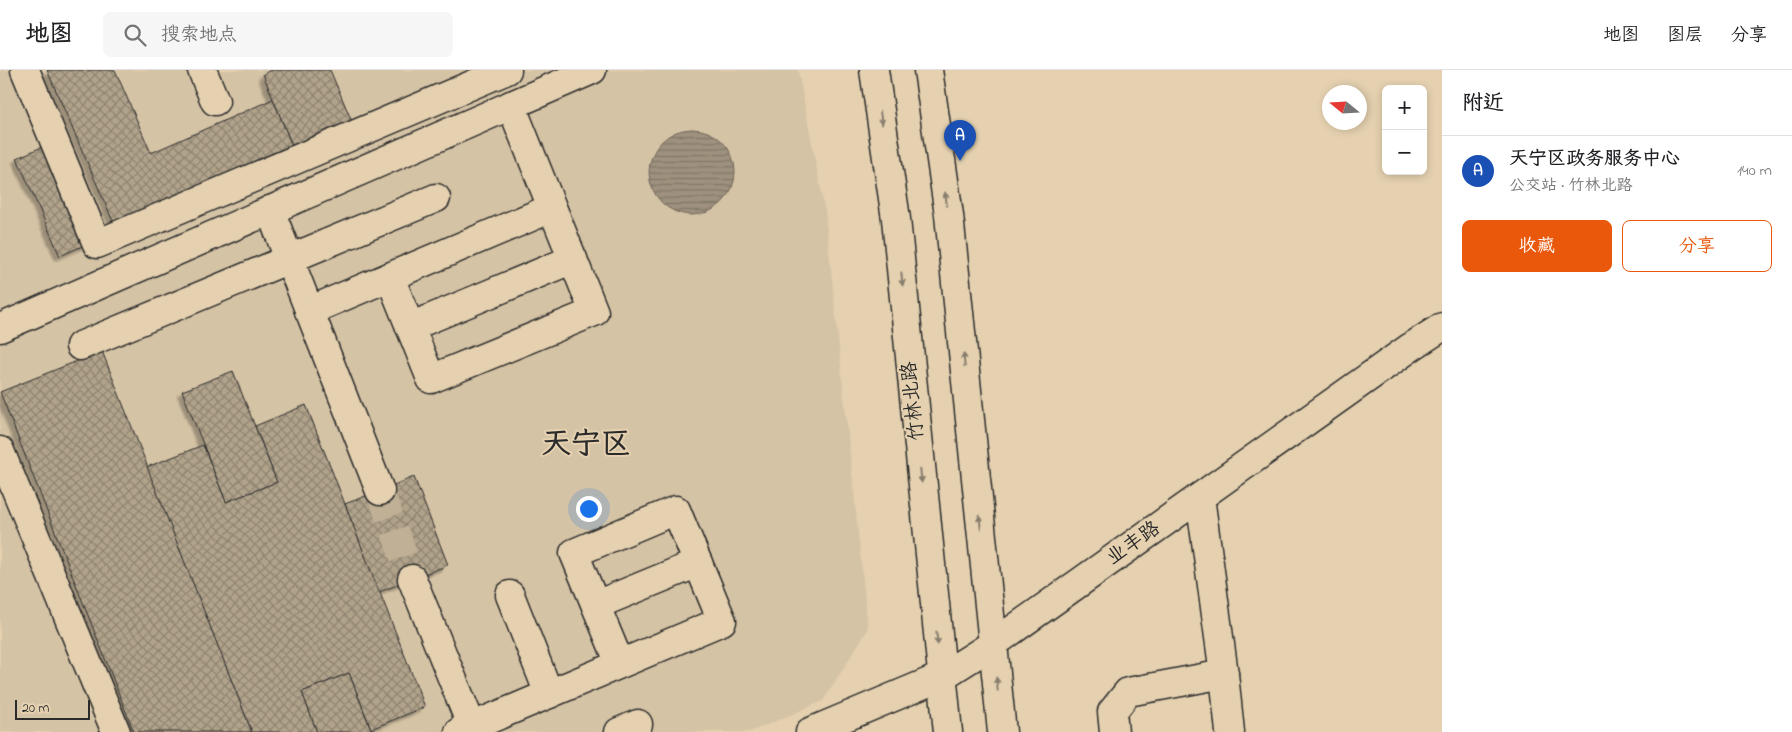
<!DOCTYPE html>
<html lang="zh">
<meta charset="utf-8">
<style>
:root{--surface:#fff;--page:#f6f6f6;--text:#202124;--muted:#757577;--line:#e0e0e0;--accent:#ea580c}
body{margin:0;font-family:"Indie Flower","LXGW WenKai TC",sans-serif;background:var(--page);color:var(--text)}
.controls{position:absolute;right:15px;top:15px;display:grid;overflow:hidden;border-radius:8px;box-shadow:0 2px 8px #0003}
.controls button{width:45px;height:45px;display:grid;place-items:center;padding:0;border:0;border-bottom:1px solid var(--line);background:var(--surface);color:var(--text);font:25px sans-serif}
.compass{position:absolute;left:1322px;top:15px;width:45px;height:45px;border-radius:50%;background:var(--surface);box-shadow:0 2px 8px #0003;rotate:288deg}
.scale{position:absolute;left:15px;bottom:12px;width:75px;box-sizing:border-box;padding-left:5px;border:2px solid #2b2b2b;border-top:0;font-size:14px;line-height:18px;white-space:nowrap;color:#2b2b2b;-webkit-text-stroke:4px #e5d1b0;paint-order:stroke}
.you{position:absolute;left:588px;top:438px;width:18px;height:18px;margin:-12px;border:4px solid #fff;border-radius:50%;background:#1a73e8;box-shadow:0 0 0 8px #1a73e833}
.badge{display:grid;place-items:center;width:32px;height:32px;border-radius:50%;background:var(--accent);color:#fff;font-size:16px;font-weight:700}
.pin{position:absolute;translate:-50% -41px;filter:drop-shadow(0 1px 2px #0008)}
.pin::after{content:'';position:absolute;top:26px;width:18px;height:15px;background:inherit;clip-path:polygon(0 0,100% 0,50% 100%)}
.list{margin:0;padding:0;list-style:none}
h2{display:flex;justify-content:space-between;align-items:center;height:65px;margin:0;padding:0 20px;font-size:21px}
h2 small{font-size:16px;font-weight:400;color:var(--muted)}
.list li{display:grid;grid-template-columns:32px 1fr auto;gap:15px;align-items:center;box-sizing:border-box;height:70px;padding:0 20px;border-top:1px solid var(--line)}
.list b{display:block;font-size:19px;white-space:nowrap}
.list p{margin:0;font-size:16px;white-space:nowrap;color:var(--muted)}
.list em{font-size:16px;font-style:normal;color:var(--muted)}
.actions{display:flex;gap:10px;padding:15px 20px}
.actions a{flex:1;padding:11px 0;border:1px solid var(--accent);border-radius:8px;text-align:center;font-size:18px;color:var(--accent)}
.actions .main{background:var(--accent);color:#fff}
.icon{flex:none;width:28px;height:28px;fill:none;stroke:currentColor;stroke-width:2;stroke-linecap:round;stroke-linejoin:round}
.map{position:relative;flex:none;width:1442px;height:662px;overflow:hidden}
header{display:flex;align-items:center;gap:30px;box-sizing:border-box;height:70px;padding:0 25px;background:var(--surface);border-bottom:1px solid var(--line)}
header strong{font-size:24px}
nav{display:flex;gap:28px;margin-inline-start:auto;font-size:18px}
.search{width:350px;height:45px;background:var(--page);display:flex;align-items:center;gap:12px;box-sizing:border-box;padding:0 18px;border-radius:8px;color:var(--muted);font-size:19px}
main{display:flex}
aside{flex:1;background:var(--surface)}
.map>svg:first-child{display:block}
</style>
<header>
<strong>地图</strong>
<div class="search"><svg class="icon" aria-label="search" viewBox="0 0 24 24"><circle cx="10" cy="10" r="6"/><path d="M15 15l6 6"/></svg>搜索地点</div>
<nav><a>地图</a><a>图层</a><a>分享</a></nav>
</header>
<main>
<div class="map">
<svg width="1442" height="662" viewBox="0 0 1442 662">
<defs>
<pattern id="water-rules" width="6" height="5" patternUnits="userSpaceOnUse" patternTransform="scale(1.25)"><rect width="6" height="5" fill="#9e917d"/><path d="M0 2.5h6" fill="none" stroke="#817767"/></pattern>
<pattern id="building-cross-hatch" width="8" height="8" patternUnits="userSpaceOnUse" patternTransform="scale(1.25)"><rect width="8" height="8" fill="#b1a38b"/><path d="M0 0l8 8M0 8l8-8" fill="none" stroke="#908572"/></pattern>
<filter id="shadow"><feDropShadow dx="-4.5" dy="4.5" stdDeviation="1" flood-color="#0004"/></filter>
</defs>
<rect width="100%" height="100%" fill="#e5d1b0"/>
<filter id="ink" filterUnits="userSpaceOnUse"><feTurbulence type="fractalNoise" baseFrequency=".02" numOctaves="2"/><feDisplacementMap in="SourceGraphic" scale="10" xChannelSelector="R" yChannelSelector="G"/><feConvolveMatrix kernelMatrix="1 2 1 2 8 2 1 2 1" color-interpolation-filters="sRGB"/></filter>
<g filter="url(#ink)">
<path fill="#d5c3a5" d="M0 0H798L825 141 868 559 823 631 750 662H0Z"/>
<circle fill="url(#water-rules)" stroke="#70685c" cx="692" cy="102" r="43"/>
<g fill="url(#building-cross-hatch)" stroke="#2b2b2b" filter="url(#shadow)">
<path d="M47 0H115L151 83 273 29 293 78 115 156Z"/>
<path d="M272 0H330L353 54 293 78 263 4Z"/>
<path d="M44 76 87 174 60 186 17 88Z"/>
<path d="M102 281 252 662H134L0 322Z"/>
<path d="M233 301 277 412 226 432 182 321Z"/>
<path d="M306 335 425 637 371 659 349 603 302 622 317 662H252L147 397 203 375 226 432 277 412 255 356Z"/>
<path d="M414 407 448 495 379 522 345 434Z"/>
<path d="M349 603 372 662H317L302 622Z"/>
</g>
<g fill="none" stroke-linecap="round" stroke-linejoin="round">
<path stroke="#c0b095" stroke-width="28" stroke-dasharray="28 14" stroke-linecap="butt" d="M380 421 412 509"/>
<g stroke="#2b2b2b" stroke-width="31">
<g id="minor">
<path d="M25 0 97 174 507 0"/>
<path d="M202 0 215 31"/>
<path d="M270 140 380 421"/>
<path d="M390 207 431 309 594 242 511 35"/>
<path d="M309 241 552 138"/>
<path d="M410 257 573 189"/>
<path d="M0 258 592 0"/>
<path d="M80 276 436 128"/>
<path d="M0 381 116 662"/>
<path d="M1200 427 1224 604 1230 662"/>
<path d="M412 509 474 662"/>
<path d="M510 525 549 624"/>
<path d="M596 535 698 493"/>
<path d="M459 662 722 551 676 440 574 483 620 594"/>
<path d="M619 662 638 654"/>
<path d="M810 662 941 607 993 574 1411 277 1442 257"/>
<path d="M1114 662 1112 642 1128 622 1224 604"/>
</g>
</g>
<g stroke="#2b2b2b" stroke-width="31">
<g id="major">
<path d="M874 0 896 149 948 662"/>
<path d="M928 0 949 145 1002 662"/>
</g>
</g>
<use href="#minor" stroke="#e5d1b0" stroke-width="28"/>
<use href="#major" stroke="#e5d1b0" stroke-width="28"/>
</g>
<defs><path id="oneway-solid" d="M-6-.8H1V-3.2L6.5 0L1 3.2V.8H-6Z" transform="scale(1.25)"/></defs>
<g fill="#887e6e">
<use href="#oneway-solid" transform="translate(881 48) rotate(82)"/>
<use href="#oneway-solid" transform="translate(946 129) rotate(-98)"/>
<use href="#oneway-solid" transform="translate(902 209) rotate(84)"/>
<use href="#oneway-solid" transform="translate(964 290) rotate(-96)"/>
<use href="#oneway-solid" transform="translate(921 406) rotate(84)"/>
<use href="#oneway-solid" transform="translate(980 452) rotate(-96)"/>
<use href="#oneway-solid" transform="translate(937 568) rotate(84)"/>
<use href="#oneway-solid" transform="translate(997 614) rotate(-96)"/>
</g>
</g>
<g text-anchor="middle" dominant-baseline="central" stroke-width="4" stroke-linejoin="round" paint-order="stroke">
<g font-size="20" fill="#2b2b2b" stroke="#e5d1b0">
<text transform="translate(914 331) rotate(-96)">竹林北路</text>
<text transform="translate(1134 474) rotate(-35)">业丰路</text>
</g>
<g font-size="30" font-weight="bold" fill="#2b2b2b" stroke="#e5d1b0">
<text x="586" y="376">天宁区</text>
</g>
</g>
</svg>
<div class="controls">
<button>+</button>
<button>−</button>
</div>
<svg class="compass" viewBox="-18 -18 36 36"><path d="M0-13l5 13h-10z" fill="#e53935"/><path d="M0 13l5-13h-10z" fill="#757577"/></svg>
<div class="scale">20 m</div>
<div class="you"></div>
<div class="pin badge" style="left:960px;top:91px;background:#1a4fb4">A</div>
</div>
<aside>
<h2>附近<small></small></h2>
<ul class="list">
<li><span class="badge" style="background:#1a4fb4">A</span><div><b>天宁区政务服务中心</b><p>公交站 · 竹林北路</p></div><em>140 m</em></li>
</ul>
<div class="actions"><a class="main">收藏</a><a>分享</a></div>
</aside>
</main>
